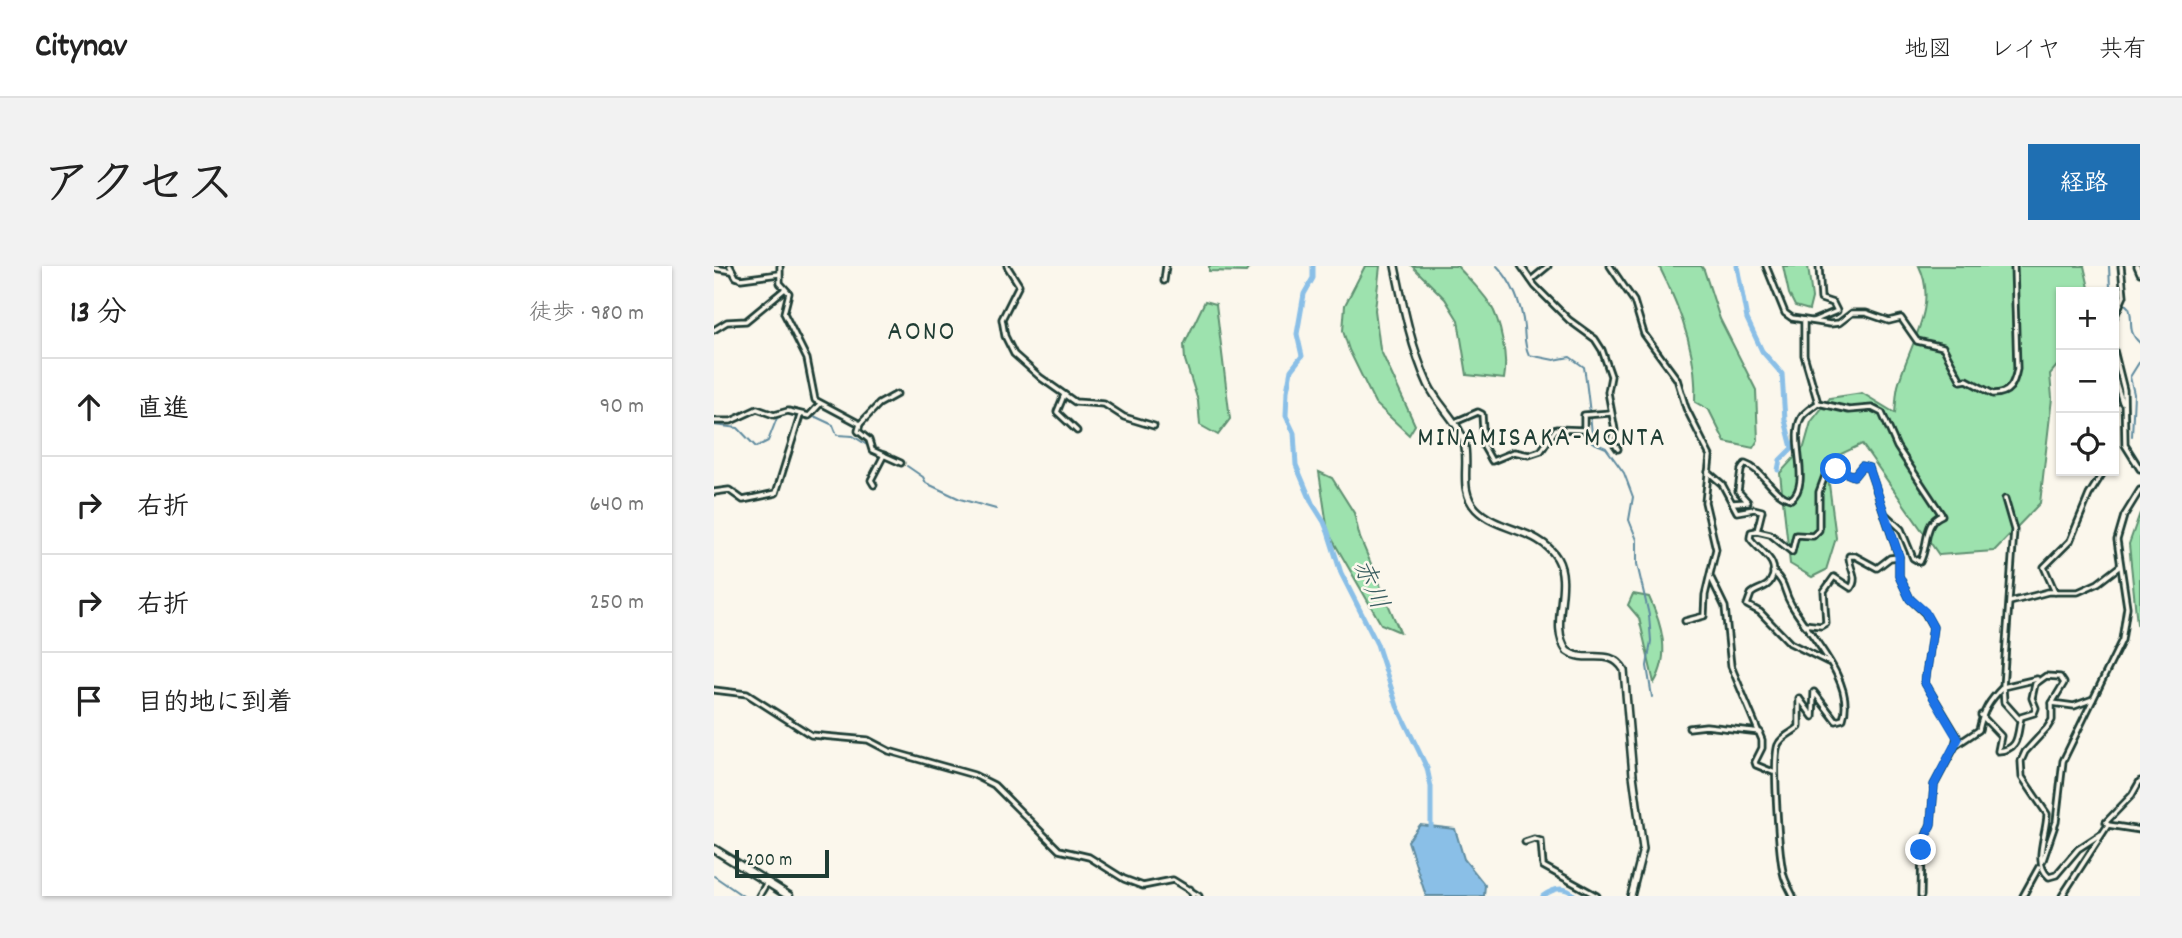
<!DOCTYPE html>
<html lang="ja">
<meta charset="utf-8">
<style>
:root{--surface:#fff;--page:#f2f2f2;--text:#222;--muted:#767676;--line:#e0e0e0;--accent:#1f6fb2}
body{margin:0;font-family:Dekko,"Klee One",sans-serif;background:var(--page);color:var(--text)}
.controls{position:absolute;right:21px;top:21px;display:grid;overflow:hidden;border-radius:0px;box-shadow:0 2px 5px #0004}
.controls button{width:63px;height:63px;display:grid;place-items:center;padding:0;border:0;border-bottom:2px solid var(--line);background:var(--surface);color:var(--text);font:35px sans-serif}
.scale{position:absolute;left:21px;bottom:18px;width:94px;box-sizing:border-box;padding-left:7px;border:4px solid #1f3d34;border-top:0;font-size:19px;line-height:24px;white-space:nowrap;color:#1f3d34;-webkit-text-stroke:5px #fbf7ec;paint-order:stroke}
.stop{position:absolute;width:21px;height:21px;margin:-16px;border:5px solid #1a73e8;border-radius:50%;background:#fff}
.stop.end{background:#1a73e8;border-color:#fff;box-shadow:0 2px 7px #0008}
.list{margin:0;padding:0;list-style:none}
h2{display:flex;justify-content:space-between;align-items:center;height:91px;margin:0;padding:0 28px;font-size:30px}
h2 small{font-size:23px;font-weight:400;color:var(--muted)}
.list li{display:grid;grid-template-columns:46px 1fr auto;gap:21px;align-items:center;box-sizing:border-box;height:98px;padding:0 28px;border-top:2px solid var(--line)}
.list b{display:block;font-size:26px;white-space:nowrap}
.list em{font-size:23px;font-style:normal;color:var(--muted)}
.icon{flex:none;width:38px;height:38px;fill:none;stroke:currentColor;stroke-width:2;stroke-linecap:round;stroke-linejoin:round}
.map{position:relative;flex:none;width:1426px;height:630px;overflow:hidden;border-radius:0px}
header{display:flex;align-items:center;gap:42px;box-sizing:border-box;height:98px;padding:0 35px;background:var(--surface);border-bottom:2px solid var(--line)}
header strong{font-size:33px}
nav{display:flex;gap:38px;margin-inline-start:auto;font-size:24px}
.intro{display:flex;align-items:center;justify-content:space-between;box-sizing:border-box;height:168px;padding:0 42px}
h1{margin:0;font-size:49px}
.button{padding:18px 32px;border-radius:0px;background:var(--accent);color:#fff;font-size:24px;font-weight:700}
main{display:flex;gap:42px;padding:0 42px}
aside{flex:1;background:var(--surface);border-radius:0px;box-shadow:0 2px 5px #0004}
.map>svg:first-child{display:block}
</style>
<header>
<strong>Citynav</strong>
<nav><a>地図</a><a>レイヤ</a><a>共有</a></nav>
</header>
<div class="intro"><h1>アクセス</h1><a class="button">経路</a></div>
<main>
<aside>
<h2>13 分<small>徒歩 · 980 m</small></h2>
<ul class="list">
<li><svg class="icon" aria-label="ahead" viewBox="0 0 24 24"><path d="M12 20V5M6 11l6-6 6 6"/></svg><div><b>直進</b></div><em>90 m</em></li>
<li><svg class="icon" aria-label="right" viewBox="0 0 24 24"><path d="M7 20v-9h11M14 6l5 5-5 5"/></svg><div><b>右折</b></div><em>640 m</em></li>
<li><svg class="icon" aria-label="right" viewBox="0 0 24 24"><path d="M7 20v-9h11M14 6l5 5-5 5"/></svg><div><b>右折</b></div><em>250 m</em></li>
<li><svg class="icon" aria-label="arrive" viewBox="0 0 24 24"><path d="M6 21V4h12l-3 4 3 4H6"/></svg><div><b>目的地に到着</b></div></li>
</ul>
</aside>
<div class="map">
<svg width="1426" height="630" viewBox="0 0 1426 630">
<rect width="100%" height="100%" fill="#fbf7ec"/>
<filter id="ink" filterUnits="userSpaceOnUse"><feTurbulence type="fractalNoise" baseFrequency=".0143" numOctaves="2"/><feDisplacementMap in="SourceGraphic" scale="14" xChannelSelector="R" yChannelSelector="G"/><feConvolveMatrix kernelMatrix="1 2 1 2 8 2 1 2 1" color-interpolation-filters="sRGB"/></filter>
<g filter="url(#ink)">
<g fill="#9de2ae" stroke="#5e9071" stroke-width="2">
<path d="M495 0H536L532 6 495 5Z"/>
<path d="M651 0H666L661 44 666 83 701 159 695 169 661 137 635 84 629 65 631 39Z"/>
<path d="M698 0H743C754 12 767 24 776 38 787 55 794 93 790 113L753 109 744 54 731 33Z"/>
<path d="M945 0H987L990 4 1006 53 1042 124 1044 174 1039 182 1011 176 995 144 981 136C984 90 966 41 945 0Z"/>
<path d="M1069 0H1094L1098 32 1095 44 1081 40 1075 28Z"/>
<path d="M1205 0H1370L1376 26H1347V95L1336 108 1338 132 1326 237 1280 285 1225 289 1148 178 1112 195 1122 272 1112 304 1098 311 1076 298 1066 207 1090 181 1097 156 1116 132 1148 127 1181 147C1182 138 1182 129 1184 120 1194 80 1225 41 1205 0Z"/>
<path d="M491 35 502 38 516 153 504 169 486 159 484 135 471 94 470 79Z"/>
<path d="M605 206 618 212 640 247 646 272 686 366 667 358 614 266Z"/>
<path d="M1426 247V360L1423 358 1415 278Z"/>
<path d="M919 328 935 331C948 359 957 389 940 417L925 352 914 339Z"/>
</g>
<path fill="#8abfe7" stroke="#5f8b9f" stroke-width="2" d="M706 559 741 563 750 593 771 619 770 630H712L694 575Z"/>
<g fill="none" stroke-linecap="round" stroke-linejoin="round">
<g stroke="#5f8b9f" stroke-width="2">
<path d="M783 0C798 15 808 40 810 61 811 72 810 79 815 89L840 94 856 91 870 101C872 113 879 168 878 176L892 182 910 207 919 231 915 254 923 274V298L935 349 937 375 933 400 938 431"/>
<path d="M1395 0 1396 22 1415 42C1420 55 1412 65 1426 77"/>
<path d="M88 152 102 151 119 159 123 169 139 170 156 181"/>
<path d="M0 159 24 162 42 181 54 175 63 152 73 148 84 151"/>
<path d="M1418 170 1420 128 1416 111 1426 95"/>
<path d="M193 200 209 211 212 217 246 233 282 243"/>
<path d="M0 610 29 630"/>
</g>
<g stroke="#8abfe7" stroke-width="5">
<path d="M599 0V12L590 28 583 68 588 90 577 104 573 125 572 150 580 167 582 199 598 237 610 256 614 266 627 307 663 378 683 440 713 502 717 521V565"/>
<path d="M1023 0 1033 53 1048 85 1068 108 1071 154 1078 182 1066 194 1064 204"/>
<path d="M829 630C840 622 851 619 861 630"/>
</g>
<g stroke="#1f3d34" stroke-width="9">
<g id="minor">
<path d="M16 0 22 11 27 13 65 8"/>
<path d="M66 0V17L75 27 70 47 93 93 101 134 146 158 144 165 155 174 158 184 187 197"/>
<path d="M293 0 305 19 288 53 291 70 300 88 327 112 361 136 390 138 410 151 440 160"/>
<path d="M807 0 821 20 855 54 881 73 888 84 897 110 894 126 901 164 897 173 904 183"/>
<path d="M896 0 920 35 930 68 963 113 972 142 996 190 991 236 1002 283 991 329 990 350 971 355"/>
<path d="M1052 0 1071 47 1078 52 1116 58 1125 57 1138 47H1152L1175 55 1187 52 1203 75 1229 81 1247 115 1253 114 1279 128C1296 128 1300 118 1303 103L1300 0"/>
<path d="M1423 0 1426 7"/>
<path d="M0 2 18 5"/>
<path d="M817 14 834 0"/>
<path d="M450 15 452 0"/>
<path d="M1400 52 1410 30 1407 0"/>
<path d="M1099 55 1123 45 1119 37 1107 33 1105 0"/>
<path d="M1090 56V89L1104 137"/>
<path d="M0 64 13 56 32 55 71 23"/>
<path d="M1400 84 1410 124 1411 179 1426 203"/>
<path d="M1400 110 1408 136"/>
<path d="M350 129 343 146 363 165"/>
<path d="M1104 137 1135 144 1158 142 1168 147 1183 181 1228 249C1209 256 1215 280 1206 296L1199 292 1187 263 1173 250"/>
<path d="M0 155H17L43 143 60 149 74 145 95 150 106 138"/>
<path d="M741 156 764 146 768 148 770 181 778 195 800 186 815 189 827 185 842 163 870 164V149L897 147"/>
<path d="M146 158 165 138 183 128"/>
<path d="M994 206 1008 218 1023 246 1040 243 1048 245 1043 265 1037 266 1036 272C1044 285 1069 295 1056 316 1053 322 1042 323 1037 328L1033 339 1046 346 1076 377 1114 396"/>
<path d="M160 219 157 214 170 189"/>
<path d="M0 226 15 224 29 234 62 227 86 150"/>
<path d="M1019 237 1034 236 1024 225 1027 204 1031 198C1050 204 1057 229 1077 233 1098 218 1075 174 1087 152 1090 146 1099 141 1104 137"/>
<path d="M1043 265 1056 268 1078 286 1082 269 1099 270 1105 264V226L1112 207 1122 203 1140 210 1148 200 1155 202 1185 291V310L1196 333 1211 347 1219 361 1211 417 1243 470 1241 480"/>
<path d="M1059 306C1073 318 1069 325 1077 338 1094 368 1142 416 1129 453L1122 455 1100 426 1099 451 1085 432V461C1078 467 1067 471 1064 479 1058 493 1065 592 1070 610 1072 617 1076 623 1079 630"/>
<path d="M996 310 1011 341 1017 400 1048 474V482L1041 496 1042 499 1059 506"/>
<path d="M1341 326 1330 301 1356 275 1375 229 1390 205"/>
<path d="M1296 336 1334 326H1364L1384 317 1406 300"/>
<path d="M1090 358 1107 360 1112 357 1110 325 1120 311 1137 322C1145 311 1135 303 1135 290H1141L1163 302 1176 292 1185 291"/>
<path d="M0 424 33 428 97 469 154 474 175 485 260 509 280 519 345 584 375 591 410 613 429 620 459 614 485 630"/>
<path d="M1338 437 1360 440 1379 433"/>
<path d="M1267 449 1287 470 1284 485C1306 484 1303 468 1307 451L1320 447 1322 442 1318 432 1321 418 1332 410 1346 411 1350 417 1338 437V454L1333 462 1311 486 1307 495 1308 511 1333 548C1333 568 1318 597 1335 611L1342 609 1364 583 1387 568"/>
<path d="M1306 454 1290 436 1289 421 1323 413"/>
<path d="M975 462 992 460 1046 466"/>
<path d="M1394 559 1426 564"/>
<path d="M811 576 820 573 827 575 829 600 883 630"/>
<path d="M1329 594 1342 556 1349 495 1408 374 1413 341 1403 274 1410 250 1426 224"/>
<path d="M476 623 479 630"/>
<path d="M45 630 52 618"/>
<path d="M1207 630 1208 579 1217 558 1220 519 1241 480 1265 464C1269 445 1275 435 1289 421L1300 264 1291 233"/>
<path d="M1309 630 1325 601"/>
<path d="M1348 630 1394 559 1392 556 1418 529 1426 515"/>
</g>
</g>
<g stroke="#1f3d34" stroke-width="10">
<path id="tertiary" d="M681 0C689 39 697 81 714 118 723 138 744 155 750 176 756 199 744 224 762 243 784 266 825 262 843 292 859 320 834 359 853 385 872 399 896 380 910 404L919 509 929 583 917 630"/>
</g>
<g stroke="#1f3d34" stroke-width="11">
<path id="secondary" d="M0 583 75 630"/>
</g>
<use href="#minor" stroke="#fbf7ec" stroke-width="3.5"/>
<use href="#tertiary" stroke="#fbf7ec" stroke-width="5"/>
<use href="#secondary" stroke="#fbf7ec" stroke-width="6"/>
</g>
</g>
<g fill="none" stroke-linecap="round" stroke-linejoin="round" filter="url(#ink)">
<path stroke="#1a73e8" stroke-width="9" d="M1122 203 1140 210 1148 200 1155 202 1185 290V310L1196 333 1211 346 1219 361 1211 417 1244 473 1220 519 1217 558 1207 584"/>
</g>
<g text-anchor="middle" dominant-baseline="central" stroke-width="5" stroke-linejoin="round" paint-order="stroke">
<g font-size="26" font-style="italic" fill="#3a5e61" stroke="#fbf7ec">
<text transform="translate(655 319) rotate(67)">赤川</text>
</g>
<g font-size="28" letter-spacing="2" fill="#1f3d34" stroke="#fbf7ec">
<text x="208" y="68">AONO</text>
<text x="828" y="174">MINAMISAKA-MONTA</text>
</g>
</g>
</svg>
<div class="controls">
<button>+</button>
<button>−</button>
<button><svg class="icon" aria-label="locate" viewBox="0 0 24 24"><circle cx="12" cy="12" r="6"/><path d="M12 2v4M12 18v4M2 12h4M18 12h4"/></svg></button>
</div>
<div class="scale">200 m</div>
<div class="stop" style="left:1122px;top:203px"></div>
<div class="stop end" style="left:1207px;top:584px"></div>
</div>
</main>
